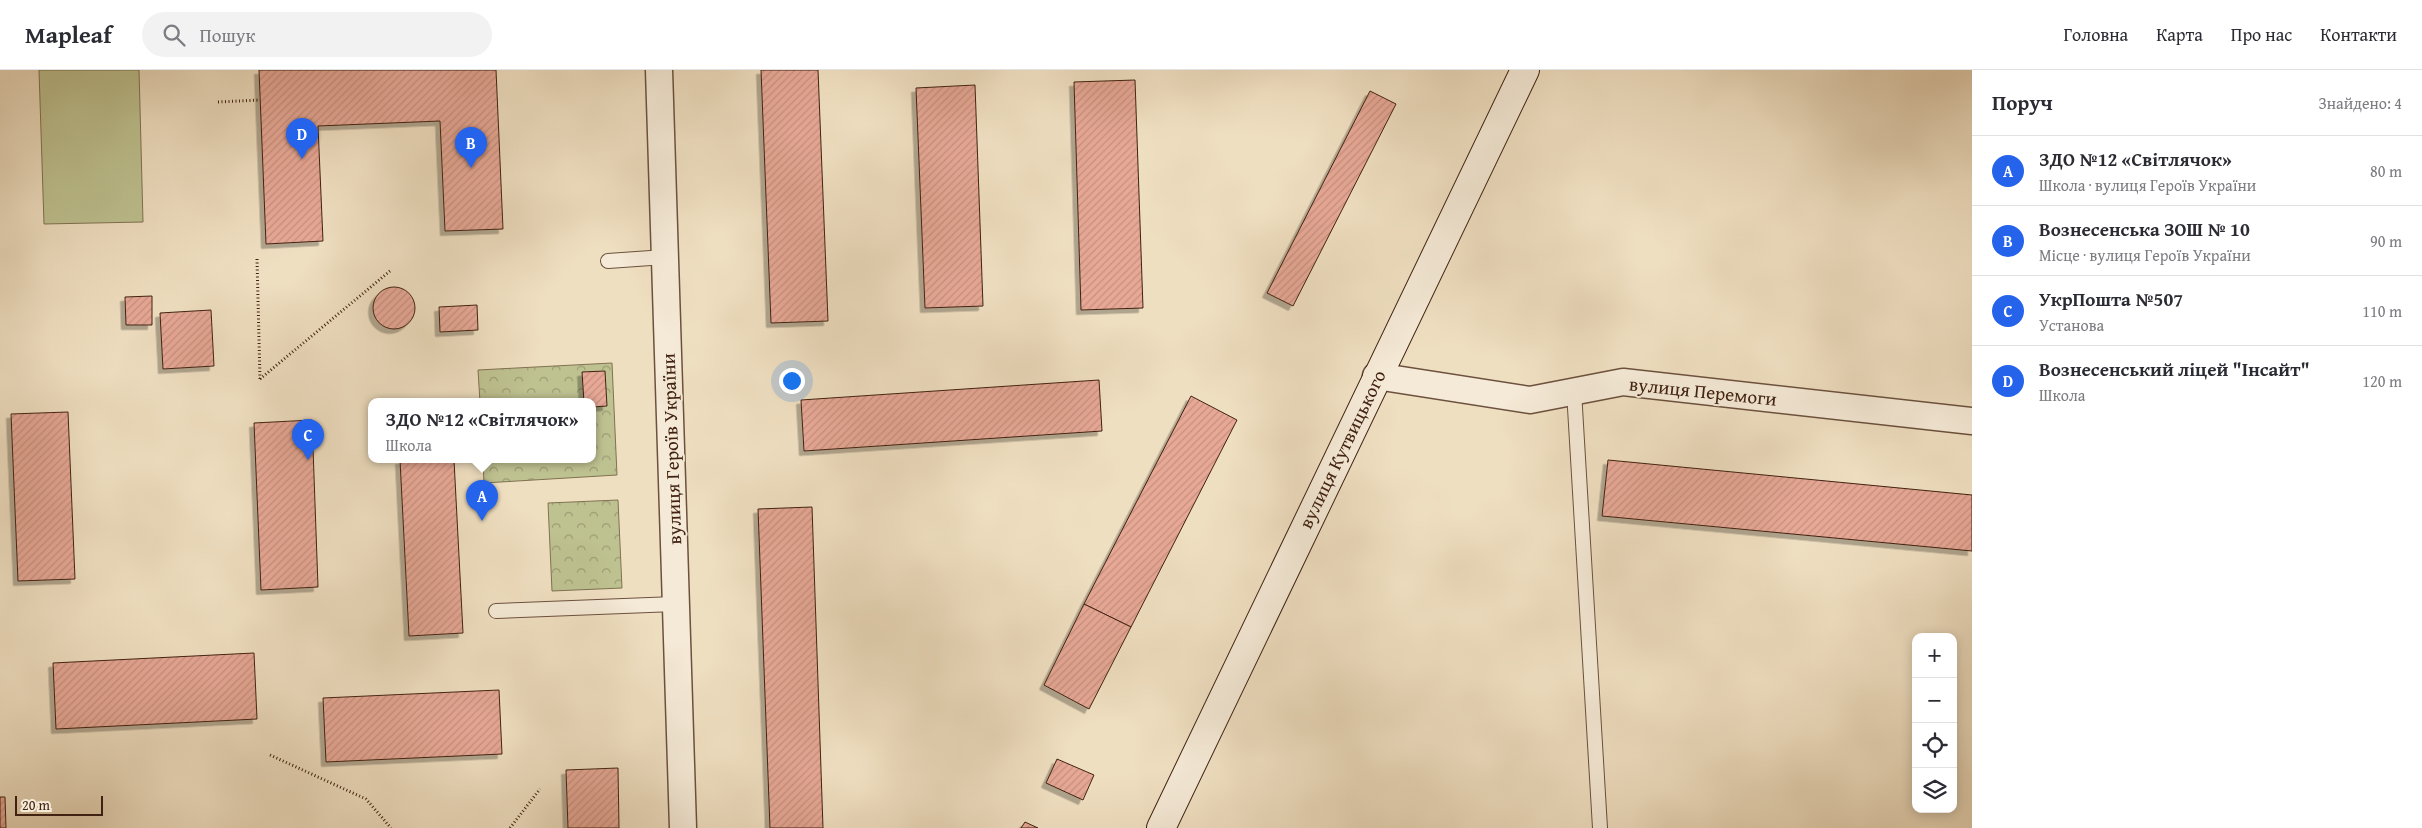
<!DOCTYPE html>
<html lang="uk">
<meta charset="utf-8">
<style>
:root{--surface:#fff;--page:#f2f2f3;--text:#2b2b33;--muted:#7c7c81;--line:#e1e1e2;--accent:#2563eb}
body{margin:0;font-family:"Gentium Book Plus",serif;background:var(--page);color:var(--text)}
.controls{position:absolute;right:15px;bottom:15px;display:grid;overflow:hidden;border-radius:10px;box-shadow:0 2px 12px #0003}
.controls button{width:45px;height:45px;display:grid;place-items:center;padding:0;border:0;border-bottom:1px solid var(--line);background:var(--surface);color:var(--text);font:25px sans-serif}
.scale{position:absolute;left:15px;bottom:12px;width:88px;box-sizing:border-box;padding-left:5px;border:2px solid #412212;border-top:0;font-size:14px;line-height:18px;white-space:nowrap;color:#412212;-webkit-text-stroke:4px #f5ead7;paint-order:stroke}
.you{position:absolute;left:791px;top:310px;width:18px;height:18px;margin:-12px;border:4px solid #fff;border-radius:50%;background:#1a73e8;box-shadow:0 0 0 8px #1a73e833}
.badge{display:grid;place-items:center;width:32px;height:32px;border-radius:50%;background:var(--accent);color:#fff;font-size:16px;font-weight:700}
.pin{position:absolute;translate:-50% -41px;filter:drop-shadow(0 1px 2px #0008)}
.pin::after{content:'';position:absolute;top:26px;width:18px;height:15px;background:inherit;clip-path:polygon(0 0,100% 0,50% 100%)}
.popup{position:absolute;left:368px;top:328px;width:228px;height:65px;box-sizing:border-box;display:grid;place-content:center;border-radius:10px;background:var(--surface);filter:drop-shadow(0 1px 4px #0005);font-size:16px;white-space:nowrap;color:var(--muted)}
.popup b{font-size:19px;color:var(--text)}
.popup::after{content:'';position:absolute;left:50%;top:100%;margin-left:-10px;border:10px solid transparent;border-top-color:var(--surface)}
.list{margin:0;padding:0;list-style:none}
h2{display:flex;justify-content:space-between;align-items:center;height:65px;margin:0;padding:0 20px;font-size:21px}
h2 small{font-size:16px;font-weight:400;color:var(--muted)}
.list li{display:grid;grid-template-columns:32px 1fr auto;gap:15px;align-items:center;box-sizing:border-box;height:70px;padding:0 20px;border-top:1px solid var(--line)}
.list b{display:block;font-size:19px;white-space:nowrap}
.list p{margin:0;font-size:16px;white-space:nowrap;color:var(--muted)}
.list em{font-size:16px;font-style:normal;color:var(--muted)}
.icon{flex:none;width:28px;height:28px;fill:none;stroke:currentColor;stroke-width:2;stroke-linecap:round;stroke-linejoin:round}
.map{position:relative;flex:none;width:1972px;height:758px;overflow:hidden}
header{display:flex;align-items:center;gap:30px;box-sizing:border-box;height:70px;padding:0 25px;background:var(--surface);border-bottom:1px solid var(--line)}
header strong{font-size:24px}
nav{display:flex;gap:28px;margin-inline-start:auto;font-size:18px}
.search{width:350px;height:45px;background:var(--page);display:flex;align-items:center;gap:12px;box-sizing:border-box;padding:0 18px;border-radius:28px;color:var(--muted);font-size:19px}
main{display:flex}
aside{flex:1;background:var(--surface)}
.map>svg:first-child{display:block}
</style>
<header>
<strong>Mapleaf</strong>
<div class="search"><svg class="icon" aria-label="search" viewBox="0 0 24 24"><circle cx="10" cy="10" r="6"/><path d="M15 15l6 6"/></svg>Пошук</div>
<nav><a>Головна</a><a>Карта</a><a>Про нас</a><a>Контакти</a></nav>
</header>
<main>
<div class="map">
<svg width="1972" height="758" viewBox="0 0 1972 758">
<defs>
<pattern id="forest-crowns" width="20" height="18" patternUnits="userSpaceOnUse" patternTransform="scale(1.25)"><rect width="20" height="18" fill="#bec190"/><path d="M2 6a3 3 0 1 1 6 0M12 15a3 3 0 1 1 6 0" fill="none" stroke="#9c9c74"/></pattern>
<pattern id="building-hatch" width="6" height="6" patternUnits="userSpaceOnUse" patternTransform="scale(1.25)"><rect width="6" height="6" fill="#e7a896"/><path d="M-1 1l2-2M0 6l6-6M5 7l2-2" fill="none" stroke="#c79080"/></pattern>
<filter id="shadow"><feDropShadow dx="-4.5" dy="4.5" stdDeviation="0" flood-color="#0004"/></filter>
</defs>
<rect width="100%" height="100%" fill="#efdfc1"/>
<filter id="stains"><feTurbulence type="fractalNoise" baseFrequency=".004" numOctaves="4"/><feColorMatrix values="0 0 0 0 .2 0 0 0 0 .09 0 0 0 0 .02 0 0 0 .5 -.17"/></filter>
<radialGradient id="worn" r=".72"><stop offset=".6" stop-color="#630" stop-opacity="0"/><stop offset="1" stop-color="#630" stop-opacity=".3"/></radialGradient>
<path fill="#bec190" stroke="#807251" d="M39 0H139L143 152 44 154Z"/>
<g fill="url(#forest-crowns)" stroke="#807251">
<path d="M612 293 617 405 484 413 483 390H592V332H480L478 300Z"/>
<path d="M618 430 622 518 552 521 548 433Z"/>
</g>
<g fill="url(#building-hatch)" stroke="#412212" filter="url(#shadow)">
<path d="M259 0H496L503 159 445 161 440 51 318 56 323 171 266 174Z"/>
<path d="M761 0H818L828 251 771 253Z"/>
<path d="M1135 10 1143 238 1081 240 1074 12Z"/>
<path d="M975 15 983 236 925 238 916 18Z"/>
<path d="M1370 21 1396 34 1293 236 1267 223Z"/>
<circle cx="394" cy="238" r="21"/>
<path d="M152 226V255H126L125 227Z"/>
<path d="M477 235 478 260 440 262 439 237Z"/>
<path d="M211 240 214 296 163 299 160 243Z"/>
<path d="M605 301 607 336 592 337V332H584L582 302Z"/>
<path d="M1099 310 1102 361 804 381 801 330Z"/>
<path d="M1191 326 1237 350 1131 557 1084 534Z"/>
<path d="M68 342 75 509 18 511 11 344Z"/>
<path d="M312 350 318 517 261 520 254 353Z"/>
<path d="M400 390H454L463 563 409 566Z"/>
<path d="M1608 390 1972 425V481L1602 446Z"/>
<path d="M812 437 823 758H770L758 439Z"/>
<path d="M1084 534 1131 557 1089 639 1044 615Z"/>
<path d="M254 583 257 649 56 659 53 593Z"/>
<path d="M499 620 502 684 326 692 323 628Z"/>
<path d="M1057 689 1094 705 1083 730 1046 713Z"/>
<path d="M618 698 619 758H568L566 700Z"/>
<path d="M0 727H5L6 758H0Z"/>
<path d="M1025 752 1038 758H1021Z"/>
</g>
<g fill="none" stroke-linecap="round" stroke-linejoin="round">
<g stroke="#6c513e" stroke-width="16">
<g id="lane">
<path d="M608 191 665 187"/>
<path d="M1574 321 1600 758"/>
<path d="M496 541 675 534"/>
</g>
</g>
<g stroke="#6c513e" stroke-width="29">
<g id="street">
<path d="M659 0 683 758"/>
<path d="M1376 306 1530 330 1623 312 1972 351"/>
</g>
</g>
<g stroke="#412212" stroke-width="30">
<path id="secondary" d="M1161 758 1525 0"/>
</g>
<g stroke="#412212" stroke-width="3" stroke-dasharray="1 2.5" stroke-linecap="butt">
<path d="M218 32 260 30"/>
<path d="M257 189 260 309"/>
<path d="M260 309 390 201"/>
<path d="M270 685 366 729 391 758"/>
<path d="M510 758 540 719"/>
</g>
<use href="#lane" stroke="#f5ead7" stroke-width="14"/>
<use href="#street" stroke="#f5ead7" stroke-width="26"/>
<use href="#secondary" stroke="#f5ead7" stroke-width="28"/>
</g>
<g text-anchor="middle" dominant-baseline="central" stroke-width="4" stroke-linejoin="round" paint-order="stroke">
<g font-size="19" fill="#412212" stroke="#f5ead7">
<text transform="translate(1703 321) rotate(6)">вулиця Перемоги</text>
<text transform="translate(671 379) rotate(-92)">вулиця Героїв України</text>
<text transform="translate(1342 379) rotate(-64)">вулиця Кутвицького</text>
</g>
</g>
<rect width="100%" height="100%" filter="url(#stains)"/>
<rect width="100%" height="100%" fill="url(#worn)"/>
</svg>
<div class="controls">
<button>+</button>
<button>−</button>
<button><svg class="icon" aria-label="locate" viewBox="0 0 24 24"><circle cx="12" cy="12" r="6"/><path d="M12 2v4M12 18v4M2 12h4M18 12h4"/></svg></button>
<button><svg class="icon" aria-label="layers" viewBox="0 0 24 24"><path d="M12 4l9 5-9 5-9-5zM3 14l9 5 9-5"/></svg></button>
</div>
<div class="scale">20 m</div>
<div class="you"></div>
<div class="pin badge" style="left:482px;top:451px">A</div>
<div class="popup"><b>ЗДО №12 «Світлячок»</b>Школа</div>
<div class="pin badge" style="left:471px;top:98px">B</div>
<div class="pin badge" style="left:308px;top:390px">C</div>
<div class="pin badge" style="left:302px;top:89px">D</div>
</div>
<aside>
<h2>Поруч<small>Знайдено: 4</small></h2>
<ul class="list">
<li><span class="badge">A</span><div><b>ЗДО №12 «Світлячок»</b><p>Школа · вулиця Героїв України</p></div><em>80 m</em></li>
<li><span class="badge">B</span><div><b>Вознесенська ЗОШ № 10</b><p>Місце · вулиця Героїв України</p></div><em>90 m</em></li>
<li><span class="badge">C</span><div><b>УкрПошта №507</b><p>Установа</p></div><em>110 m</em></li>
<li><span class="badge">D</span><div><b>Вознесенський ліцей &quot;Інсайт&quot;</b><p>Школа</p></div><em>120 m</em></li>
</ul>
</aside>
</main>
